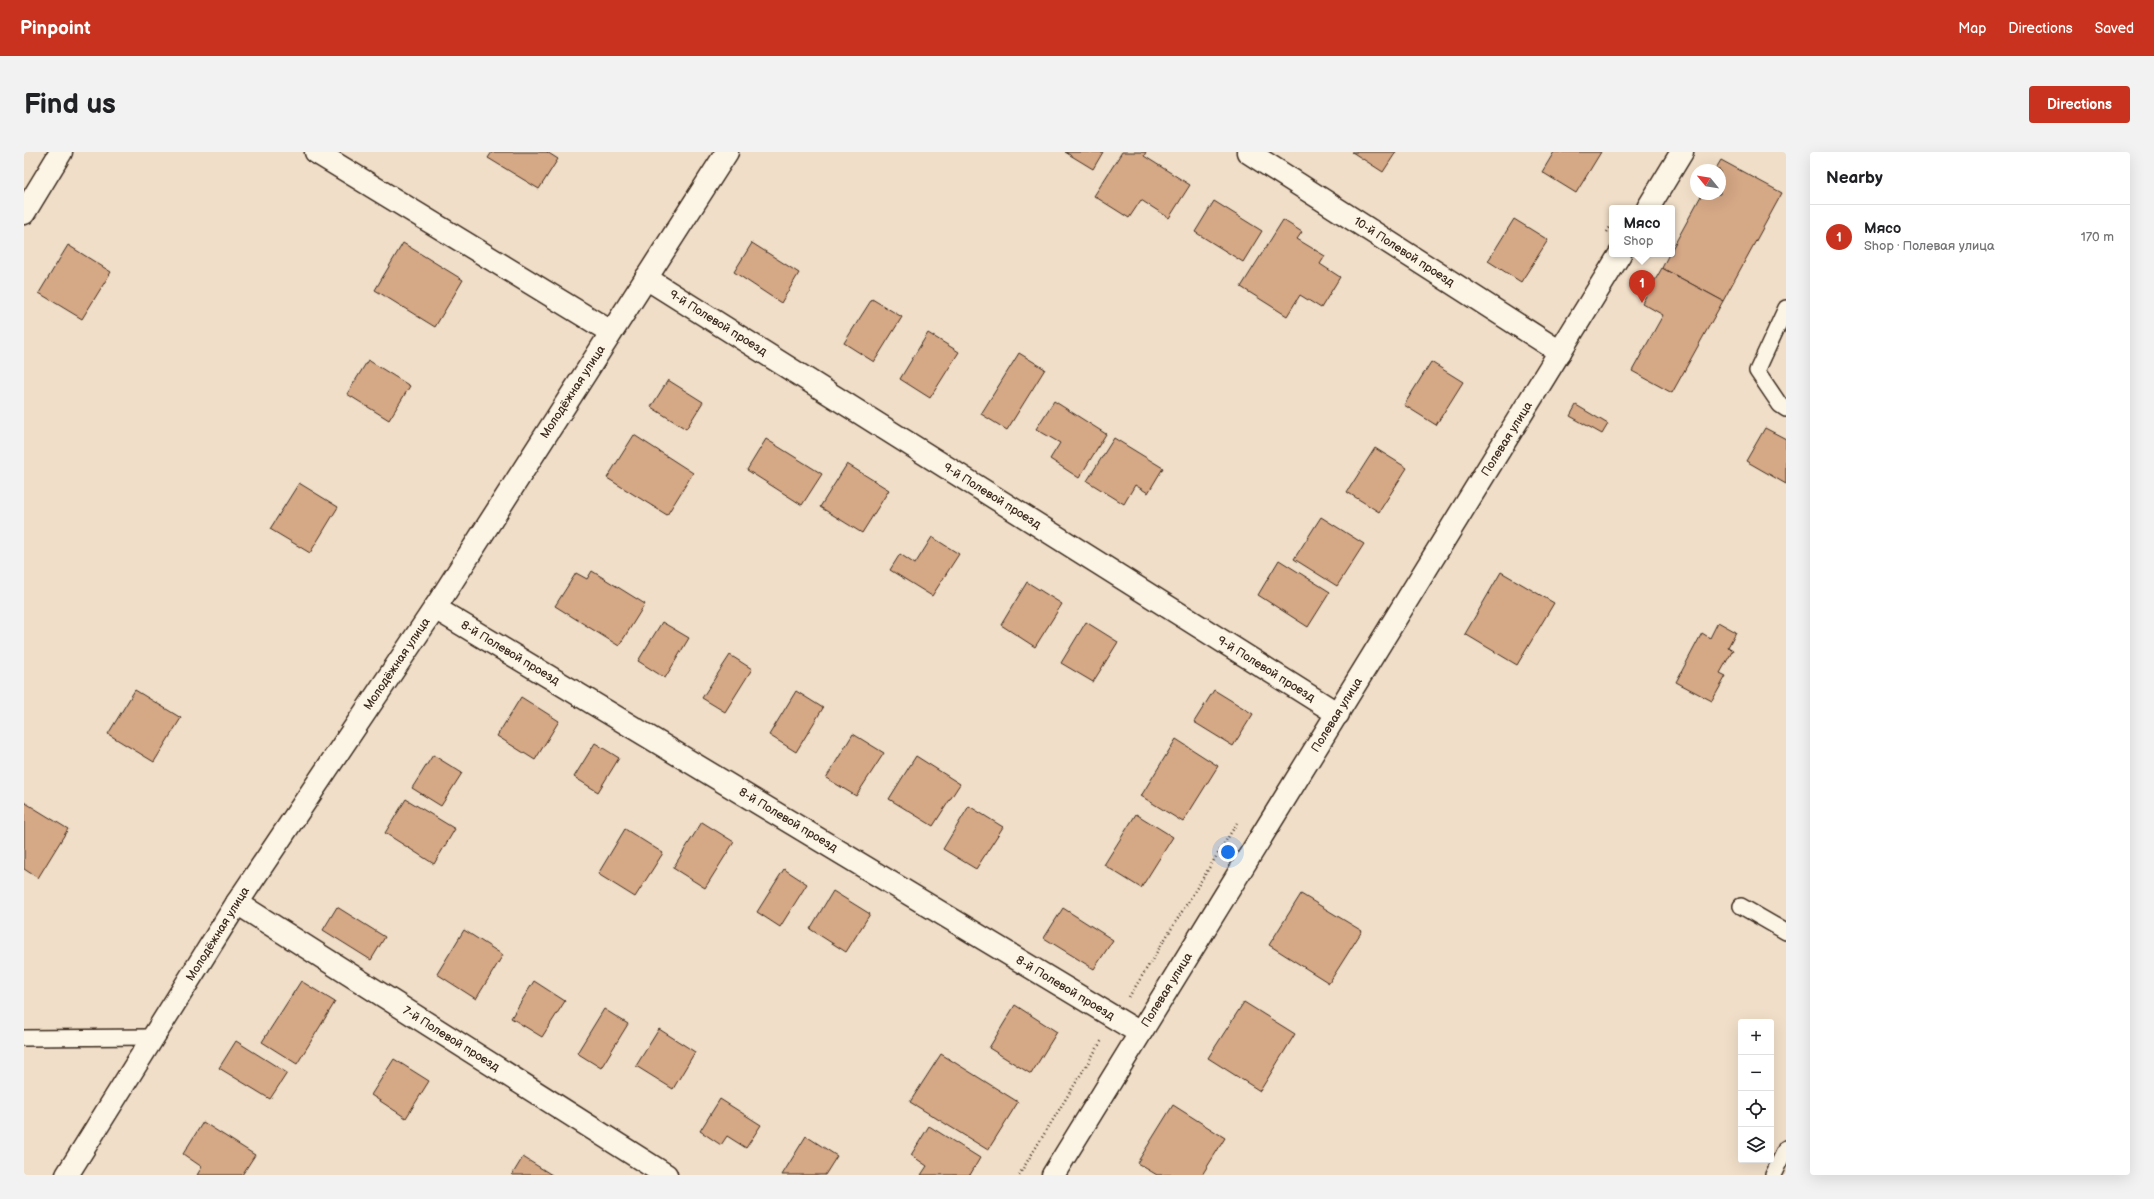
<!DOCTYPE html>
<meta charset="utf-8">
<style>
:root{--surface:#fff;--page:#f2f2f2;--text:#202124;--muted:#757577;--line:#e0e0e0;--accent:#c8321e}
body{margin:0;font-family:"Balsamiq Sans",sans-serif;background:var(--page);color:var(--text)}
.controls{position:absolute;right:12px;bottom:12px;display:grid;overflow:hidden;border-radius:4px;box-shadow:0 4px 16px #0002}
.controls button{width:36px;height:36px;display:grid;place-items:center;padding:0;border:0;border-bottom:1px solid var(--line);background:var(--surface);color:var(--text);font:20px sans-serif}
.compass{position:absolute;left:1666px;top:12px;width:36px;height:36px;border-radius:50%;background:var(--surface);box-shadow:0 4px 16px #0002;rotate:300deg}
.you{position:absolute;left:1204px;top:700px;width:14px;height:14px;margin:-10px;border:3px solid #fff;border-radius:50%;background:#1a73e8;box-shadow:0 0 0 6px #1a73e833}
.badge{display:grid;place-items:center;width:26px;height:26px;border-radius:50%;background:var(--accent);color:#fff;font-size:13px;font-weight:700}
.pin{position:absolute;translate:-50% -33px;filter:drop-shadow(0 1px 2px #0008)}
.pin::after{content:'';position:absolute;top:21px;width:14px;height:12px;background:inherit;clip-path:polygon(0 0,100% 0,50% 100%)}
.popup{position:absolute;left:1585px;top:53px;width:66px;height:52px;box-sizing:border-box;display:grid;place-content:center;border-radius:4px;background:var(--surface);filter:drop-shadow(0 1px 3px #0005);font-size:13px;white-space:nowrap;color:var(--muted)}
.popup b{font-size:15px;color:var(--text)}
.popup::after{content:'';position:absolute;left:50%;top:100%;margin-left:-8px;border:8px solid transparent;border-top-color:var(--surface)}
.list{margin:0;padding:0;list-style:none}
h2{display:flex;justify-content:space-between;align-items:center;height:52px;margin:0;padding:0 16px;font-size:17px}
h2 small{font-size:13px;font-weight:400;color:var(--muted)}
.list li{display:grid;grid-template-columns:26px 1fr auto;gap:12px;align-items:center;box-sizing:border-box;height:64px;padding:0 16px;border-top:1px solid var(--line)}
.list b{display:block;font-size:15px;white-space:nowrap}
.list p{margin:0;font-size:13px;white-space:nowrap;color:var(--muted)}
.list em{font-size:13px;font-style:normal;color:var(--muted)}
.icon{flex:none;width:22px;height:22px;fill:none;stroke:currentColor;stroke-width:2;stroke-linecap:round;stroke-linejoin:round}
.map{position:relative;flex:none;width:1762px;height:1023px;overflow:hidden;border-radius:4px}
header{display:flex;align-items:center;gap:24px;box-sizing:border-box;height:56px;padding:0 20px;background:var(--accent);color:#fff}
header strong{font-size:19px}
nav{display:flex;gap:22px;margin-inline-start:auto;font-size:14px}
.intro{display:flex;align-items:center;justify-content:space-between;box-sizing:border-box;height:96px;padding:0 24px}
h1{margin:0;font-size:28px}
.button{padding:10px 18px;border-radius:4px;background:var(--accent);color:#fff;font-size:14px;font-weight:700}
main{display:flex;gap:24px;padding:0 24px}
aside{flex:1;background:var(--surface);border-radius:4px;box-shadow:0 4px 16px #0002}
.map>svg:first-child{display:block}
</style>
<header>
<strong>Pinpoint</strong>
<nav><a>Map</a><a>Directions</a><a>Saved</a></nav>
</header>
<div class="intro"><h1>Find us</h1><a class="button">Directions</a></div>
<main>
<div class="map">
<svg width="1762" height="1023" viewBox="0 0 1762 1023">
<rect width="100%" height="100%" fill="#f0dec8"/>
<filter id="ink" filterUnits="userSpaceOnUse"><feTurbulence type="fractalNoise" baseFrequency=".025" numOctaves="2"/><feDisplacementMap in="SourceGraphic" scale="8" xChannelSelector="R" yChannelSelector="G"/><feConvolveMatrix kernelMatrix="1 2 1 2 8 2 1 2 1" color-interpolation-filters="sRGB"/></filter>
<g filter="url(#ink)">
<g fill="#d5a886" stroke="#3b2a1e">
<path d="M468 0H523L534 7 515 37 464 6Z"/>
<path d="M1041 0H1079L1069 17Z"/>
<path d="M1098 0H1122L1120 4 1166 33 1145 66 1117 48 1105 66 1070 44Z"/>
<path d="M1328 0H1372L1359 20Z"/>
<path d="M1530 0H1577L1552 41 1518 20Z"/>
<path d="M1697 8 1758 41 1699 149 1638 116 1645 102H1648V97L1678 42H1696V18H1691Z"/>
<path d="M1190 49 1238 79 1219 110 1171 80Z"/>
<path d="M1490 67 1524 88 1497 130 1464 109Z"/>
<path d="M1259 68 1278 80 1273 87 1301 104 1296 112 1316 125 1297 156 1276 143 1263 164 1217 135Z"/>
<path d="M379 91 439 128 411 175 351 138Z"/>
<path d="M728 91 775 121 757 151 710 120Z"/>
<path d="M44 93 87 120 58 167 15 141Z"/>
<path d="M1638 116 1699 149 1648 241 1608 219 1639 163 1618 151Z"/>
<path d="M848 147 878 165 850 210 820 191Z"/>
<path d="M904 181 935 200 906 246 876 227Z"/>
<path d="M995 201 1021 217 983 278 957 262Z"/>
<path d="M344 208 386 234 365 268 323 242Z"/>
<path d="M1407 210 1439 230 1412 273 1380 253Z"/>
<path d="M644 228 679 250 662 277 627 255Z"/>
<path d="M1030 249 1082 282 1055 326 1026 307 1036 291 1012 277Z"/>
<path d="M1552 253 1584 272 1578 282 1546 264Z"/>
<path d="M1741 276 1762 287V332L1722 309Z"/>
<path d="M610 283 669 321 643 363 583 326Z"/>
<path d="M1090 286 1139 316 1124 341 1111 333 1100 352 1063 329Z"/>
<path d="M742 287 798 322 778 353 723 318Z"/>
<path d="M1351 296 1383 316 1355 360 1323 340Z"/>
<path d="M823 312 865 338 838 381 796 355Z"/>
<path d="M275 331 314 355 286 401 246 377Z"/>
<path d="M1297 365 1340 392 1313 434 1270 407Z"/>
<path d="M908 385 935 402 908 444 866 418 876 402 891 412Z"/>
<path d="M1255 408 1306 440 1284 475 1234 443Z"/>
<path d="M568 419 621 452 595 494 531 454 552 421 563 427Z"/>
<path d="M1477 420 1530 451 1493 513 1441 482Z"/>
<path d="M1003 430 1038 452 1011 495 977 473Z"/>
<path d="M638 470 665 486 641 526 614 509Z"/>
<path d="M1062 470 1094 490 1069 530 1037 511Z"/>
<path d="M1694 470 1712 480 1704 495 1709 498 1696 521 1702 524 1688 549 1652 530 1678 481 1686 486Z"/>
<path d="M706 503 728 517 701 560 678 546Z"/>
<path d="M111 538 157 566 130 610 84 582Z"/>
<path d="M1190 538 1229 562 1209 594 1170 570Z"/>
<path d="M772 539 799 556 772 600 745 583Z"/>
<path d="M497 545 535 569 511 608 473 584Z"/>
<path d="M829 582 860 601 832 644 802 626Z"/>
<path d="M1152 587 1194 614 1159 670 1117 644Z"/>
<path d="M571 591 595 606 574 640 550 625Z"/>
<path d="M409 603 438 621 417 654 388 636Z"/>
<path d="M892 604 936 632 909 674 865 647Z"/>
<path d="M382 647 431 677 410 712 361 681Z"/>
<path d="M0 650 44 677 14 726 0 717Z"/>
<path d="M945 654 979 675 952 717 919 697Z"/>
<path d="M1112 662 1149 685 1117 736 1080 713Z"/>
<path d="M678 670 710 690 681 736 649 716Z"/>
<path d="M601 677 639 701 611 745 574 722Z"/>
<path d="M760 717 783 732 756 775 733 760Z"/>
<path d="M809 739 846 762 822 800 786 777Z"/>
<path d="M1277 742 1338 779 1305 831 1245 793Z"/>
<path d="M313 755 361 785 347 808 299 778Z"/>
<path d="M1039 756 1089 788 1070 817 1020 786Z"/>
<path d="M440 778 479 803 452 847 413 822Z"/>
<path d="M277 829 311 850 273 912 238 890Z"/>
<path d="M510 829 541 849 518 885 487 866Z"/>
<path d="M1220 850 1271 882 1236 939 1184 906Z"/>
<path d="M991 853 1033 880 1007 922 965 896Z"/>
<path d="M580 857 604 872 577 916 553 901Z"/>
<path d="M635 877 671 900 649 937 612 914Z"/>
<path d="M212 889 263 921 246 947 195 916Z"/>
<path d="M917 902 994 950 964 998 886 950Z"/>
<path d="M370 907 405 929 382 966 347 943Z"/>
<path d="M696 947 737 973 722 996 703 984 697 993 676 979Z"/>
<path d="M1149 953 1201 986 1178 1023H1133L1113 1011Z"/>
<path d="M179 970 231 1003 218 1023H173L178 1015 159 1002Z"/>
<path d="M905 974 956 1006 946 1023H897L903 1014 887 1003Z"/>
<path d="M782 984 813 1004 801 1023H758Z"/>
<path d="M499 1005 528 1023H488Z"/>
</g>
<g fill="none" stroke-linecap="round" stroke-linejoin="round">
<g stroke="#3b2a1e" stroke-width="18">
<g id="service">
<path d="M1762 156 1733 219 1756 253 1762 257"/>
<path d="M1717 754 1762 780"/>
<path d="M0 886 129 885"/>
<path d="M1749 1023 1762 996"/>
</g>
</g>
<g stroke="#3b2a1e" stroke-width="25">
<g id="minor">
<path d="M292 0 587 180"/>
<path d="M1224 0 1536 200"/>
<path d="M0 61 37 0"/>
<path d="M622 126 1314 562"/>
<path d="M411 456 1116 881"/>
<path d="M213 751 642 1023"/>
<path d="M43 1023 213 751 411 456 703 0"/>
</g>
</g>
<g stroke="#3b2a1e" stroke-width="25">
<g id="tertiary">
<path d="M1624 56 1658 0"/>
<path d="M1029 1023 1596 102"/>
</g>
</g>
<g stroke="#3b2a1e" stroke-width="2.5" stroke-dasharray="1 3" stroke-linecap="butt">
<path d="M1583 80 1588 72"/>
<path d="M1105 845 1213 671"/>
<path d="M995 1023 1078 888"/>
</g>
<use href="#service" stroke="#fcf5e5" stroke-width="15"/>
<use href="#minor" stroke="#fcf5e5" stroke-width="22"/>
<use href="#tertiary" stroke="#fcf5e5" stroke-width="22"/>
</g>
</g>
<g text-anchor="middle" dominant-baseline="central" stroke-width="4" stroke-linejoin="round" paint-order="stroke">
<g font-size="12" fill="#3b2a1e" stroke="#fcf5e5">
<text transform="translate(1380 100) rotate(33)">10-й Полевой проезд</text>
<text transform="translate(694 171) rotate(32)">9-й Полевой проезд</text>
<text transform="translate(549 240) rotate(-57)">Молодёжная улица</text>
<text transform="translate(1483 287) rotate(-58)">Полевая улица</text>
<text transform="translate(968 344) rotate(32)">9-й Полевой проезд</text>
<text transform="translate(486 501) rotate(31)">8-й Полевой проезд</text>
<text transform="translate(373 512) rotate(-56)">Молодёжная улица</text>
<text transform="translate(1242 517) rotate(32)">9-й Полевой проезд</text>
<text transform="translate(1313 563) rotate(-58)">Полевая улица</text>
<text transform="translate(764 668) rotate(31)">8-й Полевой проезд</text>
<text transform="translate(194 782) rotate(-58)">Молодёжная улица</text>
<text transform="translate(1041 836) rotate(31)">8-й Полевой проезд</text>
<text transform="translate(1143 838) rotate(-58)">Полевая улица</text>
<text transform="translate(427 887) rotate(32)">7-й Полевой проезд</text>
</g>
</g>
</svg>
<div class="controls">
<button>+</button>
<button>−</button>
<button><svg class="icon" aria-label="locate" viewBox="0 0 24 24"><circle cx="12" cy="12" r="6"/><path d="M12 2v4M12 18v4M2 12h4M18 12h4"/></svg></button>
<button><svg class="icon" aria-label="layers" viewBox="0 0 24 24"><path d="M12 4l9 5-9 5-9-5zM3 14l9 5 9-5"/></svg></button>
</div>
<svg class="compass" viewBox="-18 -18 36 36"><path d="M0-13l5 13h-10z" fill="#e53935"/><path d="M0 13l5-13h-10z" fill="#757577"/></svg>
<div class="you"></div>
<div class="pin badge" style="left:1618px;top:151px">1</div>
<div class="popup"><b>Мясо</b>Shop</div>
</div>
<aside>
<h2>Nearby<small></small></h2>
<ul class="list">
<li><span class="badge">1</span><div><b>Мясо</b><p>Shop · Полевая улица</p></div><em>170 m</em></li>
</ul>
</aside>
</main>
